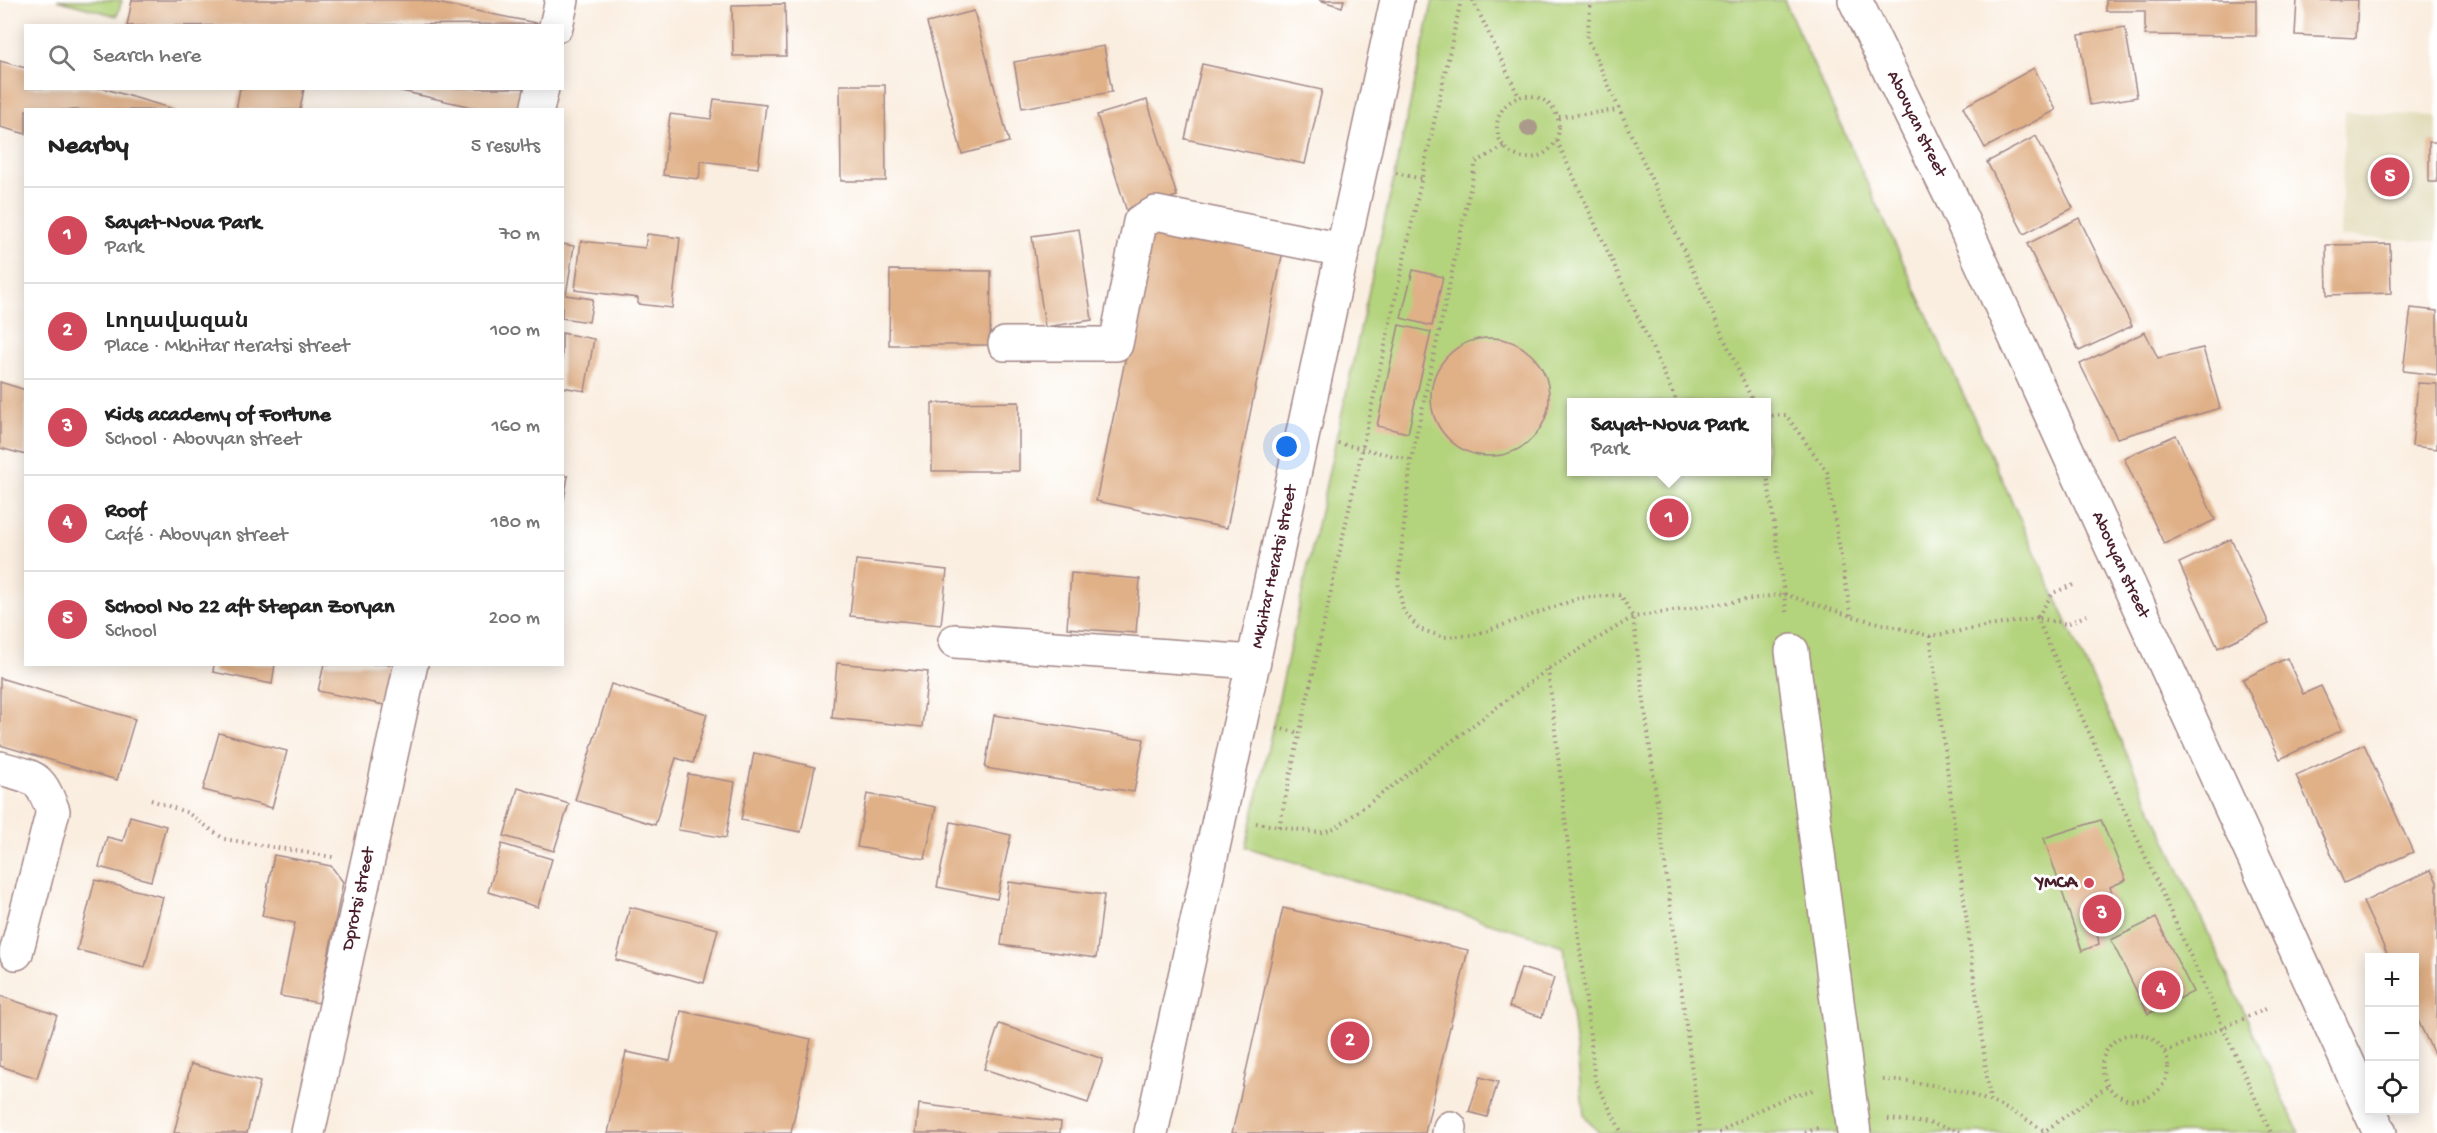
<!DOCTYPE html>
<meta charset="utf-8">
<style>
:root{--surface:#fff;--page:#f2f2f2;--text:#222;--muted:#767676;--line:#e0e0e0;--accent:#d1495b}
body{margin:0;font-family:"Gochi Hand","Noto Sans Armenian",sans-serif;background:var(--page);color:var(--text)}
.controls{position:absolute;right:18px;bottom:18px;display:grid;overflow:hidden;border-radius:0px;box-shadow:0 3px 15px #0003}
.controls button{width:54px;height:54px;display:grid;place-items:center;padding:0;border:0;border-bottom:2px solid var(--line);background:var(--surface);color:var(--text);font:30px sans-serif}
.you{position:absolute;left:1287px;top:447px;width:21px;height:21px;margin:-15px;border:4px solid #fff;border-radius:50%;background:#1a73e8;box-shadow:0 0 0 9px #1a73e833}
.badge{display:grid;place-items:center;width:39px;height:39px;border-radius:50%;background:var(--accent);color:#fff;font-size:20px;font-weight:700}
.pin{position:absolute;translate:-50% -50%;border:3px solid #fff;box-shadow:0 2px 6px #0006}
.popup{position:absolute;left:1567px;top:398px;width:204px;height:78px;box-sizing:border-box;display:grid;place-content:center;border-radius:0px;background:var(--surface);filter:drop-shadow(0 2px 4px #0005);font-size:20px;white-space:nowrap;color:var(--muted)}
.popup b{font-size:22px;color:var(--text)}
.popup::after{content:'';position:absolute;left:50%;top:100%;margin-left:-12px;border:12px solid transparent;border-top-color:var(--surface)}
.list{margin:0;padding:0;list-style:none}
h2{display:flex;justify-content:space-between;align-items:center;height:78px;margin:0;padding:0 24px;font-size:26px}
h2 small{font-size:20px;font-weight:400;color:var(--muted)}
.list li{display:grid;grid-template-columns:39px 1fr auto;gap:18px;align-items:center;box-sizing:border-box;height:96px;padding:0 24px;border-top:2px solid var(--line)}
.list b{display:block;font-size:22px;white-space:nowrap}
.list p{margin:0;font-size:20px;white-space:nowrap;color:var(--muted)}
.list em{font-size:20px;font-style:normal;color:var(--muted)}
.icon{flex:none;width:33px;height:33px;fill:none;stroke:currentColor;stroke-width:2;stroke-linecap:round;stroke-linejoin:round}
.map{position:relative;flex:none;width:2437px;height:1133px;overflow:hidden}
.search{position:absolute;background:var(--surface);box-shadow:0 3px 15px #0003;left:24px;top:24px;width:540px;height:66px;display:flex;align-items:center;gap:15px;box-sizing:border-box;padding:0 21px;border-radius:0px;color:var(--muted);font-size:22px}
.panel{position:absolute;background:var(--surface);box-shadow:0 3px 15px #0003;left:24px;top:108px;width:540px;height:558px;border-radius:0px}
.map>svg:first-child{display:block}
</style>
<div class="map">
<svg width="2437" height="1133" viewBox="0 0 2437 1133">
<rect width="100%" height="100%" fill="#fff"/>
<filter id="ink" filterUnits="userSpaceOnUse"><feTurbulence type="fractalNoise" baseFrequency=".0167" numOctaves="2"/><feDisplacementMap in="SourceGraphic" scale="12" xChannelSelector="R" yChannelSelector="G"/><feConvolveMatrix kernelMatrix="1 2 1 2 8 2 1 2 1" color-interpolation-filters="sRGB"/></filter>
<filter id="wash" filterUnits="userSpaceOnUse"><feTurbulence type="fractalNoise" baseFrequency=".008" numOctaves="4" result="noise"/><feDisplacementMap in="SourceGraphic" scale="24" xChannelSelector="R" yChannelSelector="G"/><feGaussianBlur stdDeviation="1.35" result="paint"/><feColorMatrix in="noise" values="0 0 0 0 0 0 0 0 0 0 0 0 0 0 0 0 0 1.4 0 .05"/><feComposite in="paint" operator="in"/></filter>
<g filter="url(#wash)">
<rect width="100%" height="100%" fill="#faeee0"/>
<path fill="#e2dcba" d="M2345 112 2437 116V241L2340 237Z"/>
<g fill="#b3d37b" stroke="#7e7953" stroke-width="1.5" fill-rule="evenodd">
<path d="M57 0H122L117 16Z"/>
<path d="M1433 0H1784L2299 1133H1599L1584 1115 1564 946 1246 847ZM1572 402H1766V472H1572Z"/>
</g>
<g id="blocks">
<g fill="#e0b087">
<path d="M132 0H422L541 24 127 26Z"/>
<path d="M1319 0H1344L1342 7Z"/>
<path d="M2106 0H2256V36L2145 35V11H2106Z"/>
<path d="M2297 0H2358L2356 38 2295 35Z"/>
<path d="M785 4 786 56H733L732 5Z"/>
<path d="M974 11 1009 142 962 154 927 23Z"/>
<path d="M2125 27 2137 97 2090 105 2079 35Z"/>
<path d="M1104 46 1112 92 1022 108 1014 62Z"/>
<path d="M0 61 26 68V88H102L177 110H26V134L0 127Z"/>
<path d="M1202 64 1322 90 1305 164 1185 139Z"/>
<path d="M2034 68 2056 110 1985 148 1963 107Z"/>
<path d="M840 85H885L886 181H841Z"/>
<path d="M240 88H304L300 110H236Z"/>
<path d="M388 88H532L528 110H485Z"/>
<path d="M714 99 766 105 758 168 701 161 699 179 663 175 670 114 711 119Z"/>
<path d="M1147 100 1177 196 1127 212 1097 115Z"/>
<path d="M2036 136 2073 208 2024 234 1987 162Z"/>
<rect x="2429" y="142" width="8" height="40"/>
<path d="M2079 218 2132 326 2079 351 2027 244Z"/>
<path d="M1153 225 1283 251 1227 528 1096 501Z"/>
<path d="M1079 229 1092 320 1045 327 1032 236Z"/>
<path d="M647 234 680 238 672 308 638 304V298L575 290 581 241 645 248Z"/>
<path d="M562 244 574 246 566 295 593 299 589 322 562 318Z"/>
<path d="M2390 244 2391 293 2327 295 2326 245Z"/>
<path d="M890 270 991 271 990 345H889Z"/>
<path d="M1413 270 1443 277 1432 326 1401 318Z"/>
<path d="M2411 308 2437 311V375L2403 371Z"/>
<path d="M1399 325 1431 332 1408 433 1377 426Z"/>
<path d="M2145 332 2158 358 2203 348 2220 408 2117 438 2080 364Z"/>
<path d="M562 333 594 339 585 391 562 387Z"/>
<circle cx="1490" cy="397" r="59"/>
<path d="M0 382 26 390V455L0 448Z"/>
<path d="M2418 383 2437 384V449L2412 446Z"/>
<path d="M1019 402V471H932V403Z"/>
<path d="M2176 435 2215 520 2164 544 2124 458Z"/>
<path d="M562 475 568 476 564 500H562Z"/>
<path d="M2231 539 2269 624 2218 648 2179 563Z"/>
<path d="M856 560 947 570 941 625 850 616Z"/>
<path d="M1071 573 1140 579 1136 633 1067 628Z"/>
<path d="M2287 658 2303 694 2321 686 2342 730 2280 759 2243 679Z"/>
<path d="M837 663 928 672 922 727 832 718Z"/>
<path d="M214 664H275L272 684 213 672Z"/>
<path d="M324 664H397L389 706 318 691Z"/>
<path d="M0 678 135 719 117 780 0 745Z"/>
<path d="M611 684 707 714 693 763 676 758 655 825 575 800Z"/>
<path d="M994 715 1144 739 1134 792 985 768Z"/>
<path d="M219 733 287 751 272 808 203 790Z"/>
<path d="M2364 744 2413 852 2344 883 2296 775Z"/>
<path d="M754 753 815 767 801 832 741 820Z"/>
<path d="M688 774 735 782 726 838 678 830Z"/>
<path d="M518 788 569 804 554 851 504 836Z"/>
<path d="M867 794 936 807 925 859 857 847Z"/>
<path d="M130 816 166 826 151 881 99 867 107 837 123 841Z"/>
<path d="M2101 820 2126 880 2110 887 2119 913 2095 920 2099 944 2082 951 2044 838Z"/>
<path d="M951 822 1011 835 997 899 937 887Z"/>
<path d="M502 844 552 859 538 907 488 892Z"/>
<path d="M274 855 331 866 343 882 319 1003 280 996 295 923 262 916Z"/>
<path d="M2431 870 2437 882V1055L2435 1056 2414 1012V958H2389L2363 902Z"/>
<path d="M95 880 163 897 145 967 77 950Z"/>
<path d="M1009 882 1104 895 1096 958 1001 945Z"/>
<path d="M630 907 718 929 704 983 616 960Z"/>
<path d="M1283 908 1468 950 1425 1133H1232Z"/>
<path d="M2156 918 2193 992 2148 1014 2111 940Z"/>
<path d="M1521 968 1554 978 1542 1017 1509 1007Z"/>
<path d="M0 996 57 1015 37 1078 0 1066Z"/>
<path d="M681 1011 811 1039 791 1133H608L626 1052 670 1061Z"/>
<path d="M999 1024 1103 1059 1088 1103 984 1069Z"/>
<path d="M191 1064 260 1082 247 1133H174Z"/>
<path d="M1480 1077 1498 1082 1487 1117 1469 1112Z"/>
<path d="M919 1104 1061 1122 1060 1133H916Z"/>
</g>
</g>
</g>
<g filter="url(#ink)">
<use href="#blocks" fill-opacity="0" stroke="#a28686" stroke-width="1.5"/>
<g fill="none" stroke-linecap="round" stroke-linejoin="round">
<g stroke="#a28686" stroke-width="36">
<g id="minor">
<path d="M1855 0 1954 203 2380 1133"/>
<path d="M556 26 562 0"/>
<path d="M537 110 542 88"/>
<path d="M1005 344H1116L1140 222 1156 213 1343 250"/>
<path d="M955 641 1254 662"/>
<path d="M1792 651 1854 1133"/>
<path d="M0 768C36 778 39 775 53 811L16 953"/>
<path d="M308 1133 411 664"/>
<path d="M1151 1133 1397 0"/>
<path d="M1449 1133 1450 1128"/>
</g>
</g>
<g stroke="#a28686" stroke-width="4" stroke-dasharray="1.5 4.5" stroke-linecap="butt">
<path d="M1473 0 1519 97"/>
<path d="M1591 0 1587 38 1753 402"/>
<circle cx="1528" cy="127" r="31"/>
<path d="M1559 117 1618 110"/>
<path d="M1557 141 1677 402"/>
<path d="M1504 147 1476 162 1411 460 1398 582 1403 610 1419 629 1444 637 1474 635 1580 598 1621 595 1633 617 1700 1133"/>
<path d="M1396 173 1422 179"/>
<path d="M1766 416 1786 415 1827 472 1851 616"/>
<path d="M1338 443 1411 460"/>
<path d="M1766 468 1787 615"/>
<path d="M2073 585 2053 593 2037 618 2067 624 2087 615"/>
<path d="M1930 636 1990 1101"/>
<path d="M1548 669 1595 1080 1622 1133"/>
<path d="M1277 728 1300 733"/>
<path d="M151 800 188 813 224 839 333 857"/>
<path d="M1256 823 1320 833 1336 828 1548 669 1633 617 1784 594 1851 616 1930 636 2037 618 2271 1133"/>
<path d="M1279 827 1461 0"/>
<circle cx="2135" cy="1067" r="33"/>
<path d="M2165 1052 2266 1009"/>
<path d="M1883 1080C1942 1082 1999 1098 2047 1133"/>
<path d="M1888 1119 1929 1123 1964 1133"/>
<path d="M1719 1133C1749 1114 1779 1098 1813 1090"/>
<path d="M1805 1133 1818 1128"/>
<path d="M2042 1133 2108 1086"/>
</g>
<use href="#minor" stroke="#fff" stroke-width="33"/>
</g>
<circle fill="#ab9a8a" cx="1529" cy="128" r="9"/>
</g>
<circle fill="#d1495b" stroke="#fff" stroke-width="2" cx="2089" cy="883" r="6"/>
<g text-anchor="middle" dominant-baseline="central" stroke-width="6" stroke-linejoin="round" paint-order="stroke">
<g font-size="18" fill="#4a1f2b" stroke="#fff">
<text transform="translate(1916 124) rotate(64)">Abovyan street</text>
<text transform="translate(2120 565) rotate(65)">Abovyan street</text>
<text transform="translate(1275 567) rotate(-78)">Mkhitar Heratsi street</text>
<text transform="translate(359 899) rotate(-78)">Dprotsi street</text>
</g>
<g font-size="18" font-weight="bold" fill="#4a1f2b" stroke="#fff" text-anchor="end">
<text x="2077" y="883">YMCA</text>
</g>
</g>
</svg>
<div class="controls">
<button>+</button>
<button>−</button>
<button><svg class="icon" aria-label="locate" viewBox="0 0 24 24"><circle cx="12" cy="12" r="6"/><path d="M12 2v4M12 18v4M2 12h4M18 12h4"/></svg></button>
</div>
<div class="you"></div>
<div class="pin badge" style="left:1669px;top:518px">1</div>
<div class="popup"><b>Sayat-Nova Park</b>Park</div>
<div class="pin badge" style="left:1350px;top:1041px">2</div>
<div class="pin badge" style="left:2102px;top:914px">3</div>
<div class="pin badge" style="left:2161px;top:990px">4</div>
<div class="pin badge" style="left:2390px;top:177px">5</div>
<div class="search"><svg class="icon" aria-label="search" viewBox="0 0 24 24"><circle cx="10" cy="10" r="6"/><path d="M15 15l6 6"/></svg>Search here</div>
<section class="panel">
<h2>Nearby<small>5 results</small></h2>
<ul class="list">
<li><span class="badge">1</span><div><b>Sayat-Nova Park</b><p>Park</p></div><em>70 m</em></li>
<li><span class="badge">2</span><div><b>Լողավազան</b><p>Place · Mkhitar Heratsi street</p></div><em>100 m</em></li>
<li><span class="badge">3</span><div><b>Kids academy of Fortune</b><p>School · Abovyan street</p></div><em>160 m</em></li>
<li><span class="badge">4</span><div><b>Roof</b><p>Café · Abovyan street</p></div><em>180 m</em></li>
<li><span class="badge">5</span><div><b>School No 22 aft Stepan Zoryan</b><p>School</p></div><em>200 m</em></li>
</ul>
</section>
</div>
